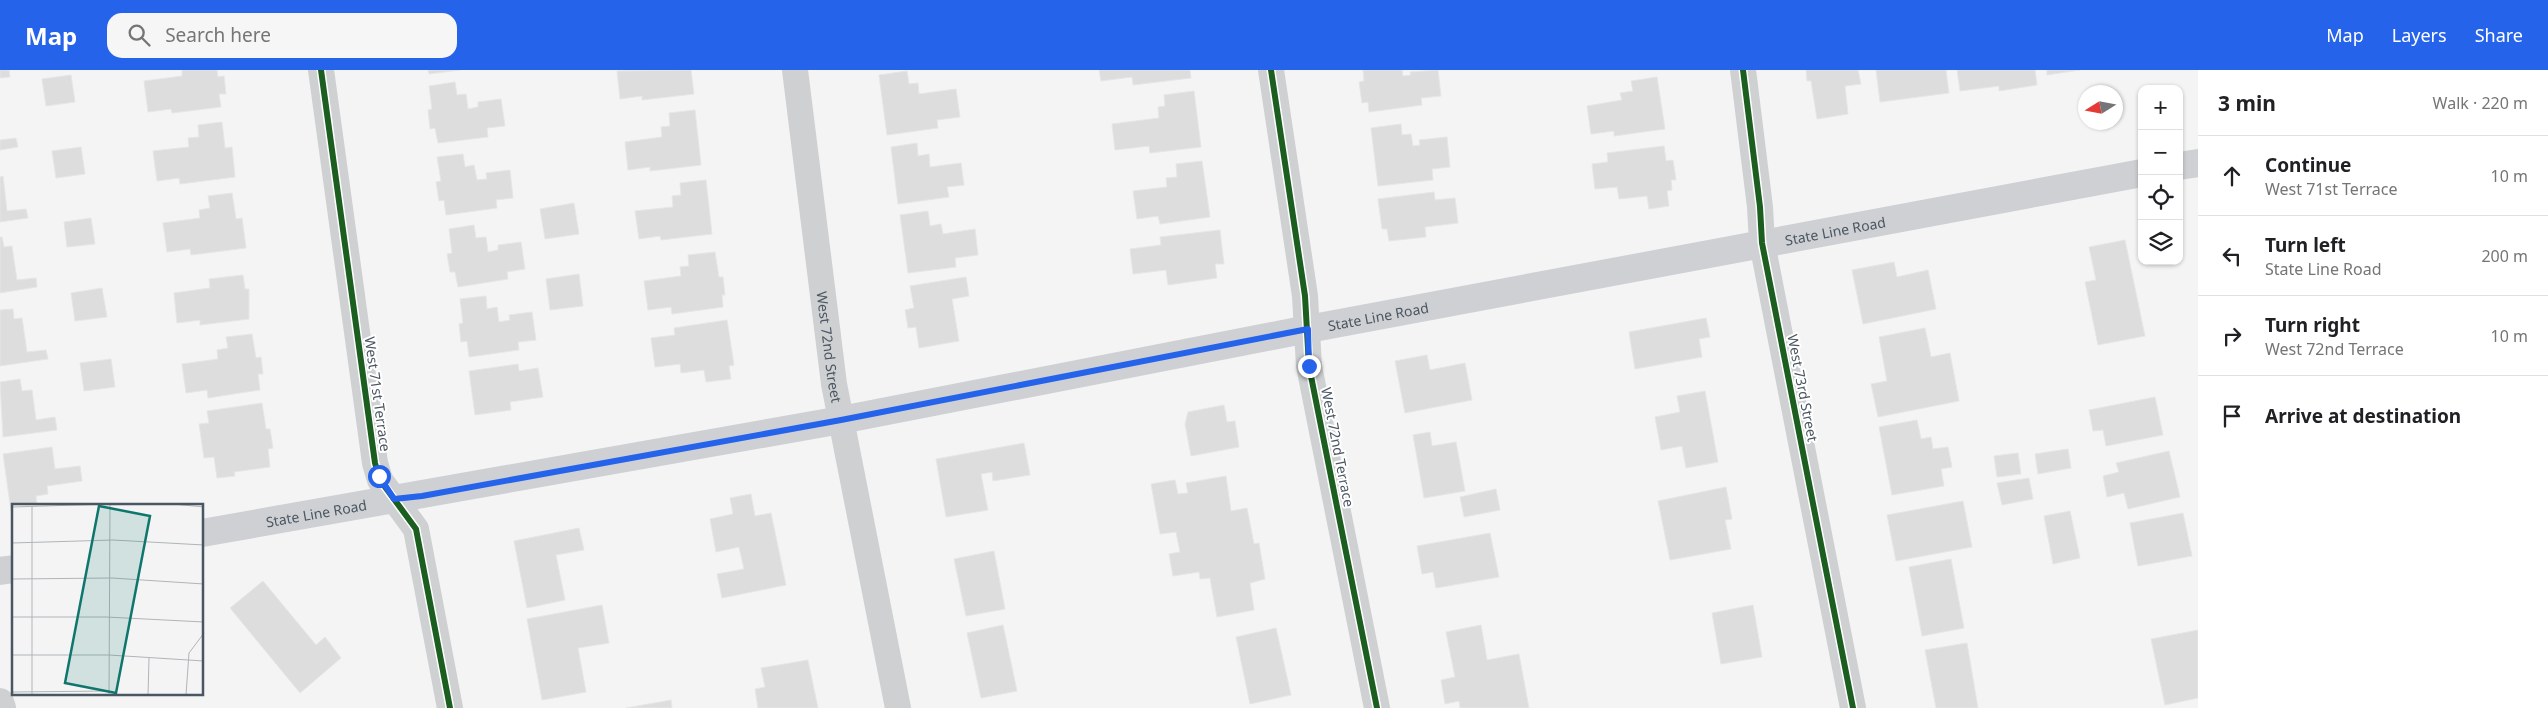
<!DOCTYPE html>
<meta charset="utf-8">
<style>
:root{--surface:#fff;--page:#f6f6f6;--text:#202124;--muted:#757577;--line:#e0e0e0;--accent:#2563eb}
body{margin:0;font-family:"Noto Sans",sans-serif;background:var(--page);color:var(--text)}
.controls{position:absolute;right:15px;top:15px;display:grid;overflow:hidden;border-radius:10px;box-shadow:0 1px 4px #0004}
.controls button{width:45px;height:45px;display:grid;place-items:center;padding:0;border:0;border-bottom:1px solid var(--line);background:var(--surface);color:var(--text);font:25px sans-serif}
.compass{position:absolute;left:2078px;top:15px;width:45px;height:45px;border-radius:50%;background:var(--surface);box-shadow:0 1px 4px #0004;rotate:259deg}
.stop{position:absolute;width:15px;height:15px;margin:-11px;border:4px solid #2563eb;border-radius:50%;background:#fff}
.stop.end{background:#2563eb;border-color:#fff;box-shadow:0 1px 5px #0008}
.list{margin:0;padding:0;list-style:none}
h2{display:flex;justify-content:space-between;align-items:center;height:65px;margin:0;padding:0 20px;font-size:21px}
h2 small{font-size:16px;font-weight:400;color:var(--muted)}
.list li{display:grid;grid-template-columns:32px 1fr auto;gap:15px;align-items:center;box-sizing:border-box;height:80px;padding:0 20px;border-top:1px solid var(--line)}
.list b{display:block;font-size:19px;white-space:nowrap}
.list p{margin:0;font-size:16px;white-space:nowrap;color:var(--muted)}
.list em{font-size:16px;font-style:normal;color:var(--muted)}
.icon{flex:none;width:28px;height:28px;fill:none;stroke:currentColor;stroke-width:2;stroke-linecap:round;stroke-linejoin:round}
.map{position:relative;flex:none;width:2198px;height:638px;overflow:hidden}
header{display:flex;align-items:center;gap:30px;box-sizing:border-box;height:70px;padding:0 25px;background:var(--accent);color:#fff}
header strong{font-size:24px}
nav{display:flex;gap:28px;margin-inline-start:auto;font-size:18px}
.search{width:350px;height:45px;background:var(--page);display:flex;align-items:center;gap:12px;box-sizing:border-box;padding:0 18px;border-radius:15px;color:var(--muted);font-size:19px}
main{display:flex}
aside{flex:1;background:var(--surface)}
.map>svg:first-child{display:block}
</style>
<header>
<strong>Map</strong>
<div class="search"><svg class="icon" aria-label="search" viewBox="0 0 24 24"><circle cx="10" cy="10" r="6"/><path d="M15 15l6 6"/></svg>Search here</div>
<nav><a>Map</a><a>Layers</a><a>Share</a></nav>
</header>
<main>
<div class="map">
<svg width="2198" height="638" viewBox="0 0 2198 638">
<rect width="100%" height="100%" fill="#f4f4f4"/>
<g fill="#ddddde" stroke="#e5e6e7">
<path d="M0 0H9L10 7 0 8Z"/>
<path d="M182 0H217L218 7 224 6 226 24H219L221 37 172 43 171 39 148 42 144 11 182 6Z"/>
<path d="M428 0H460L429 4Z"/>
<path d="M691 0 694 24 642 30V26L620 29 617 1Z"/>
<path d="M1099 0H1190L1191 8 1133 15 1132 7 1101 11Z"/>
<path d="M1363 0H1402L1403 6 1411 5 1410 2 1438 0 1441 26 1421 28 1422 35 1369 42 1368 32 1362 33 1359 12 1364 11Z"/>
<path d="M1806 0H1858L1861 14 1845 16 1848 44 1817 49 1811 11H1807Z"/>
<path d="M1876 0H1946L1949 23 1880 32Z"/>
<path d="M1957 0H2035L2037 15 1999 21V16L1960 21Z"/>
<path d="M2047 0H2080L2047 5Z"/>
<path d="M907 1 909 14 918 13 919 24 956 19 960 47 937 50 938 58 887 65 879 5Z"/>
<path d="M71 5 75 32 46 36 42 9Z"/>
<path d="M1657 7 1665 59 1614 66V61L1591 64 1587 36 1622 30 1620 23 1633 21 1631 11Z"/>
<path d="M455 12 457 25 466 24 468 39 478 37V32L501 29 505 56 487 58 488 67 438 73 435 58 430 59 428 40 432 39 429 16Z"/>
<path d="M1194 21 1201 77 1150 83 1149 76 1115 80 1112 54 1159 48 1158 37 1165 36 1164 25Z"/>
<path d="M695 40 701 95 650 101V97L628 100 625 72 662 67 661 57 670 56 669 43Z"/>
<path d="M222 52 225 78 232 77 235 107 180 114 179 108 157 111 153 81 189 77 188 68 199 67 198 55Z"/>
<path d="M1401 54 1402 65 1411 64 1413 76 1420 75 1419 70 1447 67 1450 97 1432 99 1433 110 1378 116 1371 58Z"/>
<path d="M16 68 18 77 0 80V70Z"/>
<path d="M917 73 918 86 929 84 930 97 961 93 964 115 947 117 949 127 898 134 891 77Z"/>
<path d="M1664 76 1666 91 1673 90 1676 110H1671L1672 120 1667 121 1669 136 1649 139 1647 126 1619 129 1617 117 1595 119 1592 94 1608 92 1607 83Z"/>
<path d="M81 77 85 104 56 108 52 81Z"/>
<path d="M463 84 465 97 474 95 477 110 487 109 486 103 510 100 513 128 496 130 497 138 446 145 444 130 439 131 436 112 441 111 437 87Z"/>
<path d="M1202 91 1210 147 1160 154 1158 146 1137 149 1133 121 1167 117 1166 108 1177 107 1176 94Z"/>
<path d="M3 106 7 141 26 139 28 148 0 152V107Z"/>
<path d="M706 110 712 164 661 170 660 166 639 169 635 141 673 137 672 126 681 125 680 113Z"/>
<path d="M1434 122 1435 130 1455 128 1458 153 1425 157 1426 167 1389 171 1387 159H1382L1378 129Z"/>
<path d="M232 123 236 149 242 148 246 178 191 185 190 179 167 182 163 153 200 148 199 140 210 138 208 126Z"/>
<path d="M574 133 579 164 545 169 540 139Z"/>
<path d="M928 141 930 156 941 154 943 164 975 159 978 185 955 188 956 197 908 203 900 145Z"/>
<path d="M91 148 95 174 67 177 64 152Z"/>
<path d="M474 155 476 168 486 167 488 182 498 180V175L521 172 525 199 507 202 508 209 458 217 455 202H450L447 184 452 183 449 159Z"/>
<path d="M1220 160 1224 194H1215L1217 208 1168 215 1166 200 1133 204 1130 179 1161 175 1160 167Z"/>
<path d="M0 167H2L4 177 12 176 17 210 36 208 37 217 0 223Z"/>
<path d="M2125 170 2145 266 2098 275 2085 212 2096 210 2089 177Z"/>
<path d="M715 182 719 207H723L725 225H722L723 237 672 244 671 237 648 240 644 211 681 206 680 197 689 196 688 185Z"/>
<path d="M1894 192 1897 207 1928 200 1936 239 1863 254 1852 200Z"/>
<path d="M579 204 583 236 550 240 546 209Z"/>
<path d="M243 205 245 219H249V249L200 255V250L177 253 174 223 210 218 209 209Z"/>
<path d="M966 207 969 226 952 229 959 271 919 278 916 257 908 258 905 240 914 238 910 216Z"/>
<path d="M102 218 107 247 75 251 71 223Z"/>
<path d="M486 226 487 239 497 237 499 252 510 250 509 245 532 242 536 270 518 272 519 280 469 287 467 271 461 272 459 254 463 253 460 229Z"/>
<path d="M13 239 14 249 22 248 27 282 46 280 48 289 0 296V240Z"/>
<path d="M1706 248 1710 267 1699 269 1702 287 1635 299 1629 262Z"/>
<path d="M727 250 734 295 729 296 731 309 706 312 704 300 681 303 680 294 655 297 651 268 675 265 674 258Z"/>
<path d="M1925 258 1931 287 1950 283 1959 331 1878 347 1871 314 1887 311 1879 267Z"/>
<path d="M252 264 256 288 261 287 263 304H258L260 320 208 328 207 320 186 323 182 294 218 289 217 280 228 278 226 267Z"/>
<path d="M1427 285 1430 300 1465 293 1472 330 1405 343 1395 291Z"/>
<path d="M111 289 115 317 84 321 80 293Z"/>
<path d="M518 294 519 301 538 298 543 327 510 332 511 340 475 345 469 301Z"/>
<path d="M20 309 22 321 32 320 36 350 55 347 57 360 3 367 0 312Z"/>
<path d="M1705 321 1718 392 1686 398 1682 376 1661 380 1655 347 1680 342 1677 326Z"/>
<path d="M2155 327 2163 365 2106 376 2103 360 2093 361 2089 340Z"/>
<path d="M262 333 266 359H270L273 378 268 379 270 397 234 402 235 406 217 408 214 387 204 388 199 354 209 353 207 341Z"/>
<path d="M1224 335 1227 352 1235 351 1239 377 1191 386 1185 354 1188 342Z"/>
<path d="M1917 350 1921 369 1931 367 1933 379 1948 377 1952 397 1941 399 1944 416 1892 425 1879 357Z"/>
<path d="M1430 362 1432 376 1456 372 1465 421 1424 428 1413 365Z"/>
<path d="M1024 373 1030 405 993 411 992 402 981 404 988 440 946 447 936 389Z"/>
<path d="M52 377 55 399 80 396 82 411 47 416 48 424 36 426 37 436H14V440L11 441 3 384Z"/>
<path d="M2068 379 2071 398 2038 404 2035 384Z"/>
<path d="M2169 381 2180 427 2128 439 2124 423 2107 427 2103 406 2119 402 2116 393Z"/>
<path d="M2018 383 2021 404 1997 407 1994 386Z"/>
<path d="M1226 406 1231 441 1247 438 1254 474 1259 473 1265 509 1250 513 1254 540 1217 547 1210 508 1200 509 1199 502 1173 506 1169 484 1180 482 1176 462 1160 464 1151 414 1175 410 1178 424 1188 423 1186 413Z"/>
<path d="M2029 408 2033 429 2002 435 1997 413Z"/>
<path d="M1726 417 1732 449 1725 450 1731 479 1670 490 1658 431Z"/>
<path d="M1496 419 1500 440 1464 447 1460 427Z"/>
<path d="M751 424 755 446 771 443 786 515 722 528 717 504 744 499 739 477 716 482 710 449 733 444 730 428Z"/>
<path d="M1963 431 1972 477 1896 491 1887 445Z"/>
<path d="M2070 441 2080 488 2053 494 2044 446Z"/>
<path d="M2183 443 2192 486 2138 496 2130 453Z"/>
<path d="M579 458 584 480 556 485 565 530 527 538 514 471Z"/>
<path d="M1490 463 1499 507 1436 518 1433 502 1422 504 1417 476Z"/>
<path d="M994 481 1005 539 966 546 954 489Z"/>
<path d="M1951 489 1964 558 1922 566 1909 497Z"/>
<path d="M263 511 316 575 325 567 341 588 300 623 230 538Z"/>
<path d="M602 535 609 573 578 578 586 622 542 630 527 549Z"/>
<path d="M1753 535 1762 587 1721 594 1712 543Z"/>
<path d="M1003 555 1017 621 981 628 967 563Z"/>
<path d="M1481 555 1487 590 1519 584 1529 638H1460L1459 631 1445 634 1441 610 1455 607 1446 562Z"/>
<path d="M1276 558 1291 625 1250 634 1236 567Z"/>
<path d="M2198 560V628L2165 635 2151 569Z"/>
<path d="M1967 573 1978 638H1936L1925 580Z"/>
<path d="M808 590 818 638H758L755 619 765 617 761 598Z"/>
<path d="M671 630 672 638H626Z"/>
</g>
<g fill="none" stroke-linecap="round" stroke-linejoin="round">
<g stroke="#ced0d2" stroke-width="26">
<path d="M321 0 375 393 380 410 416 459 450 638"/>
<path id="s1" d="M795 0 834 314 898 638"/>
<path d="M1271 0 1305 226 1309 296 1377 638"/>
<path d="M1743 0 1760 137 1762 173 1853 638"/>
</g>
<path stroke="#ced0d2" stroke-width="28" d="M0 632 2 638"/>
<g stroke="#ced0d4" stroke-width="28">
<path d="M2179 96 2198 93"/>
<path id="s2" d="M202 463 841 350 1308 259 2142 103"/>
<path d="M0 501 14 499"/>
</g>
<g stroke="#fff" stroke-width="9">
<g id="cycleway">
<path d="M321 0 375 393 380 410 416 459 450 638"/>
<path d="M1271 0 1305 226 1309 296 1377 638"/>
<path d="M1743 0 1760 137 1762 173 1853 638"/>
</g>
</g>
<use href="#cycleway" stroke="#1b5e20" stroke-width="6"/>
</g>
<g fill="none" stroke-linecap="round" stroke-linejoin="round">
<path stroke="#2563eb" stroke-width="6" d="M379 406 394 429 422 426 841 350 1308 259 1309 296"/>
</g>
<g text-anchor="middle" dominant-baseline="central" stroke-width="4" stroke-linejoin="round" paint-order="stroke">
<g font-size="14" fill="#4a5661" stroke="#fff">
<text stroke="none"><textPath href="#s2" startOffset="1661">State Line Road</textPath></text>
<text stroke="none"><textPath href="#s2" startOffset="1196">State Line Road</textPath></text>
<text stroke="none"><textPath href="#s1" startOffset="279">West 72nd Street</textPath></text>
<text transform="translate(1803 318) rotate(79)">West 73rd Street</text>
<text transform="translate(378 324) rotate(82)">West 71st Terrace</text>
<text transform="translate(1338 377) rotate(79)">West 72nd Terrace</text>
<text stroke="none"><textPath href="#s2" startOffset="116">State Line Road</textPath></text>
</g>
</g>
<g transform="translate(12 434)">
<rect width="191" height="191" fill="#f4f4f4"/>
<path fill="none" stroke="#b0b5b9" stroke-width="1" d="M161 0 192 3M0 3 98 0M0 39 101 36 192 41M0 75 100 74 192 80M0 113H94L192 118M0 151H97L192 157M0 188 97 187M20 191V3M97 191 98 0M136 191 137 154M174 191 177 149 192 129"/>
<path fill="#0f766e" fill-opacity="0.15" stroke="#0f766e" stroke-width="2.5" d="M87 2 138 12 104 189 53 179Z"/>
<rect width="191" height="191" fill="none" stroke="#4a5661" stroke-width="2.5"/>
</g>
</svg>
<div class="controls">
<button>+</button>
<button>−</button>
<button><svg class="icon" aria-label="locate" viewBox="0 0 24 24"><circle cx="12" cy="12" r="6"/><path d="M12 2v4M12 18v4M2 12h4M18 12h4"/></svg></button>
<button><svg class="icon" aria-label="layers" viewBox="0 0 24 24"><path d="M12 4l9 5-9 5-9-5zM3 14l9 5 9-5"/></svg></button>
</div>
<svg class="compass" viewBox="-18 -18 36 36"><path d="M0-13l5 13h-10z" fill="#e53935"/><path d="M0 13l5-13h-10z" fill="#757577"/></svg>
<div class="stop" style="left:379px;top:406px"></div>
<div class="stop end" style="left:1309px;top:296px"></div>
</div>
<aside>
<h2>3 min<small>Walk · 220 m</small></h2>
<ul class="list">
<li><svg class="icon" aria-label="ahead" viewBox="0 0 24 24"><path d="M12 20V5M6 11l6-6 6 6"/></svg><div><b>Continue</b><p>West 71st Terrace</p></div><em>10 m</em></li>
<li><svg class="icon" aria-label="left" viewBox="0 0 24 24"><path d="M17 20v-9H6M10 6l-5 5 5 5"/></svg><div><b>Turn left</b><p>State Line Road</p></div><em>200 m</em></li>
<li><svg class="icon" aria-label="right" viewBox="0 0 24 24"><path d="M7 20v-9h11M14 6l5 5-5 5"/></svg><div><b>Turn right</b><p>West 72nd Terrace</p></div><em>10 m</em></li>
<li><svg class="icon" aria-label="arrive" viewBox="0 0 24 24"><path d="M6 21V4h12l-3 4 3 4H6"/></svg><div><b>Arrive at destination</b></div></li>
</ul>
</aside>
</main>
